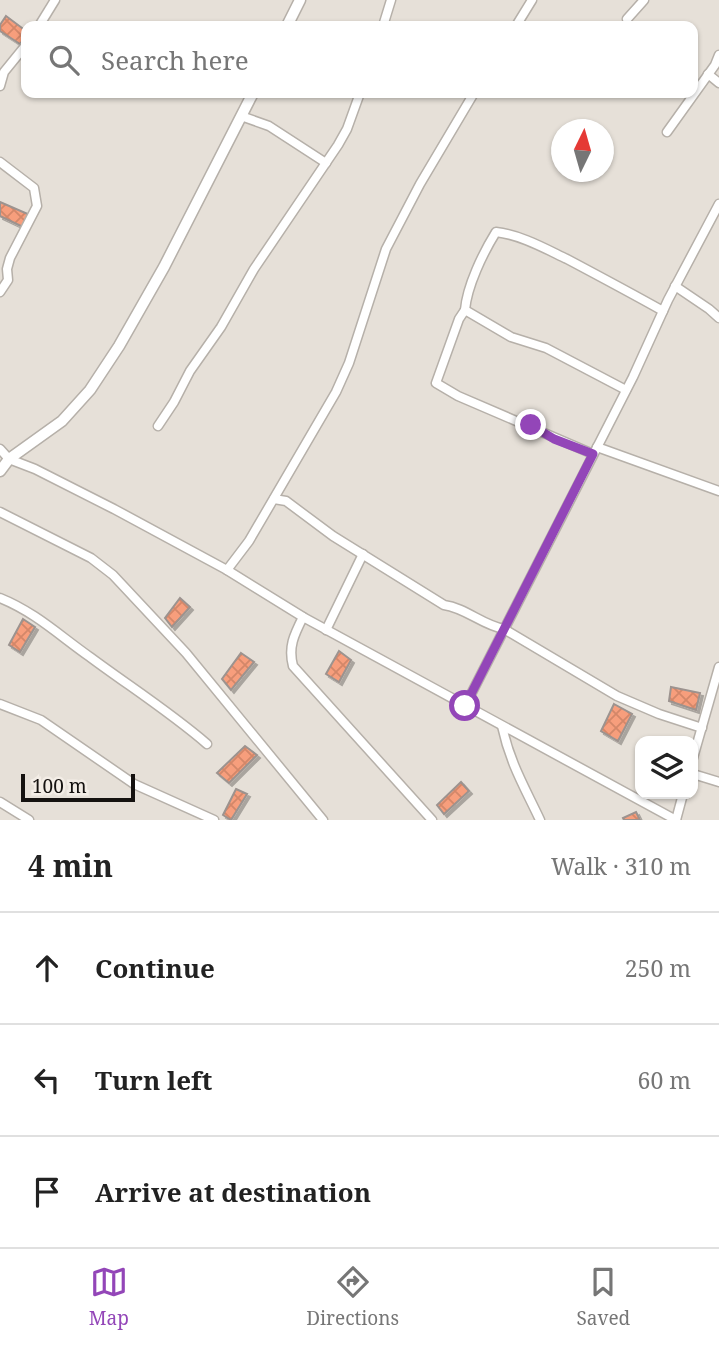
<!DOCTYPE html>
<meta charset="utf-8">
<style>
:root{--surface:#fff;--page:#f6f6f6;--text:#222;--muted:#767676;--line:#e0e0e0;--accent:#9346b8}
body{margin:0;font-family:"Noto Serif",serif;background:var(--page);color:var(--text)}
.controls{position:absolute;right:21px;bottom:21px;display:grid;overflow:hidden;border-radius:14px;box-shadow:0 2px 5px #0004}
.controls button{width:63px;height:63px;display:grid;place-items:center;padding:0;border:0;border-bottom:2px solid var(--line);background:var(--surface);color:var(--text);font:35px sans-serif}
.compass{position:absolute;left:551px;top:119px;width:63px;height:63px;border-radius:50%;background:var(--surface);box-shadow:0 2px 5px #0004;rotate:5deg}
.scale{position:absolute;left:21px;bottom:18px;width:114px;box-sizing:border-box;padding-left:7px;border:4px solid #151210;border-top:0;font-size:19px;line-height:24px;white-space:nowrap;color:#151210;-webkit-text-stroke:5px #f3ede6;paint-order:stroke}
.stop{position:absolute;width:21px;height:21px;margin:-16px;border:5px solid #9346b8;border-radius:50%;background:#fff}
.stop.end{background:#9346b8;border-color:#fff;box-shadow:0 2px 7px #0008}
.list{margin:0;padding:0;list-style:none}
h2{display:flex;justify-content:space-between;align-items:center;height:91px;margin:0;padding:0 28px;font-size:30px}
h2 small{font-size:23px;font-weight:400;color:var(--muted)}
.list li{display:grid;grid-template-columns:46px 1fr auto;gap:21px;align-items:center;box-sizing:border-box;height:112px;padding:0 28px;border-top:2px solid var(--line)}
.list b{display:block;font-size:26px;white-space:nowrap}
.list em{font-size:23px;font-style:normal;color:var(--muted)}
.icon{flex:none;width:38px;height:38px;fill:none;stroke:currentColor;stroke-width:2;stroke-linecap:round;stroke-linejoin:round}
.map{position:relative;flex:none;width:719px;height:820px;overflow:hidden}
.search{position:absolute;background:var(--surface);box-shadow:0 2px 5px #0004;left:21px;right:21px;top:21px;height:77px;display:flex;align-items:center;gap:18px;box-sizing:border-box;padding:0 24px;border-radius:14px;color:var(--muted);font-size:26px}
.sheet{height:427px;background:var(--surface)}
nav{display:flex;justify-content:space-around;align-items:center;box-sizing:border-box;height:98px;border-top:2px solid var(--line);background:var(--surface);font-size:19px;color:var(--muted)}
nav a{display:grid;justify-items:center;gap:4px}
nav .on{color:var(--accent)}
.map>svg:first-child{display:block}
</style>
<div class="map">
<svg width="719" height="820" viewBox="0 0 719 820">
<defs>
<pattern id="building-cross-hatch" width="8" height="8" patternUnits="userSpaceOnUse" patternTransform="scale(1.75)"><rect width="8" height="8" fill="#f79e7b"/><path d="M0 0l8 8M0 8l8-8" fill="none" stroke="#d38769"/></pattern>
<filter id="shadow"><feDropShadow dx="3" dy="3" stdDeviation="0" flood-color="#0004"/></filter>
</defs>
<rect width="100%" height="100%" fill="#e6e0d8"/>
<g fill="url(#building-cross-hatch)" stroke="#9c938f" stroke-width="2" filter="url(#shadow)">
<path d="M6 16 26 31V36L20 44 0 31V25Z"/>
<path d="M0 202 30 215 23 227 0 216Z"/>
<path d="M180 598 190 607 172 627 165 618Z"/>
<path d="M23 619 35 627 20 652 9 645Z"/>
<path d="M339 651 351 660 339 682 326 674Z"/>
<path d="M241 653 254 662 231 690 222 679Z"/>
<path d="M671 687 700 693 696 710 669 701Z"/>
<path d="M614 704 632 714 618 741 601 731Z"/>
<path d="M245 746 257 755 229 783 217 773Z"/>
<path d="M461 782 469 791 444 814 437 805Z"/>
<path d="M236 789 247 794 231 820 223 815Z"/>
<path d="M636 812 640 820H624L623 818Z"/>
</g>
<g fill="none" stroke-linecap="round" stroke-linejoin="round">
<g stroke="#b6b0a9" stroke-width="11">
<g id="minor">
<path d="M627 19 644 0"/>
<path d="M39 26 55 0"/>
<path d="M383 26 391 0"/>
<path d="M516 26 532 0"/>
<path d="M708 74 719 83"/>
<path d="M0 86 4 72 26 45"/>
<path d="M241 116 269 126 326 163"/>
<path d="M667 132 715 65 719 55"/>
<path d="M0 162 34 188 37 206 10 258 7 269 8 280 0 292"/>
<path d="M675 286 709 309 719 318"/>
<path d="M465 310 459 319 436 383 458 396 593 454"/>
<path d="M626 390 546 348 511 337 465 310C467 286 483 253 496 232 521 235 544 248 567 259 599 276 631 293 663 311"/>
<path d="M158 426 174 402 190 371 221 327 254 269 338 145 347 129 360 93"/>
<path d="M597 447 719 491"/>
<path d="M0 449 9 459 35 469 114 509 227 570 303 617 676 820"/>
<path d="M274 499 286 501 333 536 444 605C466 608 482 625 504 629L617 696 659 714 702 728"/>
<path d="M0 512 91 558 113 575 186 653 323 820"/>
<path d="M227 570 249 541 336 392 349 363 386 249 420 184 474 93"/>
<path d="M0 598C35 612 60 636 90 657 129 686 170 712 207 744"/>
<path d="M303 617C294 635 288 647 293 666L432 820"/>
<path d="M326 630 363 554"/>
<path d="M0 704 41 720 134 784 214 820"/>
<path d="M465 706 633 377 668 300 719 204"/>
<path d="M502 726C510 763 524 786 540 820"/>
<path d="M693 758 719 667"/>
<path d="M693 774 719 782"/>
<path d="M0 802 29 820"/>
<path d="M676 820 683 794"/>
</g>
</g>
<g stroke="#b6b0a9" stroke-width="13">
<g id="tertiary">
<path d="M287 26 300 0"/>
<path d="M0 471 9 459 62 421 90 390 119 346 164 267 253 93"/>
</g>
</g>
<use href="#minor" stroke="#fff" stroke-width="8"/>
<use href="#tertiary" stroke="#fff" stroke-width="10"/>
</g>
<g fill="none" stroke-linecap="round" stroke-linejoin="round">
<path stroke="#9346b8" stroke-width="9" d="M465 706 593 454 554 439 531 425"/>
</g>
</svg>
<div class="controls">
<button><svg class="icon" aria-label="layers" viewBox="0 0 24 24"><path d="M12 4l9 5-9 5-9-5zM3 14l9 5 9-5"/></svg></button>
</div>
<svg class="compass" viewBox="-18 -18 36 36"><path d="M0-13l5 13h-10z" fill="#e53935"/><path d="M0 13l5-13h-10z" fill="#767676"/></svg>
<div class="scale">100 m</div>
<div class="stop" style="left:465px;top:706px"></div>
<div class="stop end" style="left:531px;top:425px"></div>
<div class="search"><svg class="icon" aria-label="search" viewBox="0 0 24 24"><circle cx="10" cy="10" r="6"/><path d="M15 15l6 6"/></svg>Search here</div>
</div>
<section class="sheet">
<h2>4 min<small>Walk · 310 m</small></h2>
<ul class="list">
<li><svg class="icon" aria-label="ahead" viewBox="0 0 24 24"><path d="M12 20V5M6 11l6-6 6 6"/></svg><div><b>Continue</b></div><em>250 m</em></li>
<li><svg class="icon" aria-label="left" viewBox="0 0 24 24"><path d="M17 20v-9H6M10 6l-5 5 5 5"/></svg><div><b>Turn left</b></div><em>60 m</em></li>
<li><svg class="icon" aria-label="arrive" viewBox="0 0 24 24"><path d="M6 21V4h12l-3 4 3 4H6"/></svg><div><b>Arrive at destination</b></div></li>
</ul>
</section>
<nav>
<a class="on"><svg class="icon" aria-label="map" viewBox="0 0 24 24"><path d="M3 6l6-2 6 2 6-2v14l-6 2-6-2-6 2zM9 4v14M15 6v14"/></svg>Map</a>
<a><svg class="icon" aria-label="directions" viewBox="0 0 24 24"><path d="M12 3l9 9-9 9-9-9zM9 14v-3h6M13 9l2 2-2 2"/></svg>Directions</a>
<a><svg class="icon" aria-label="saved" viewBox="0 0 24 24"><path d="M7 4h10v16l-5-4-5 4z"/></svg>Saved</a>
</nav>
